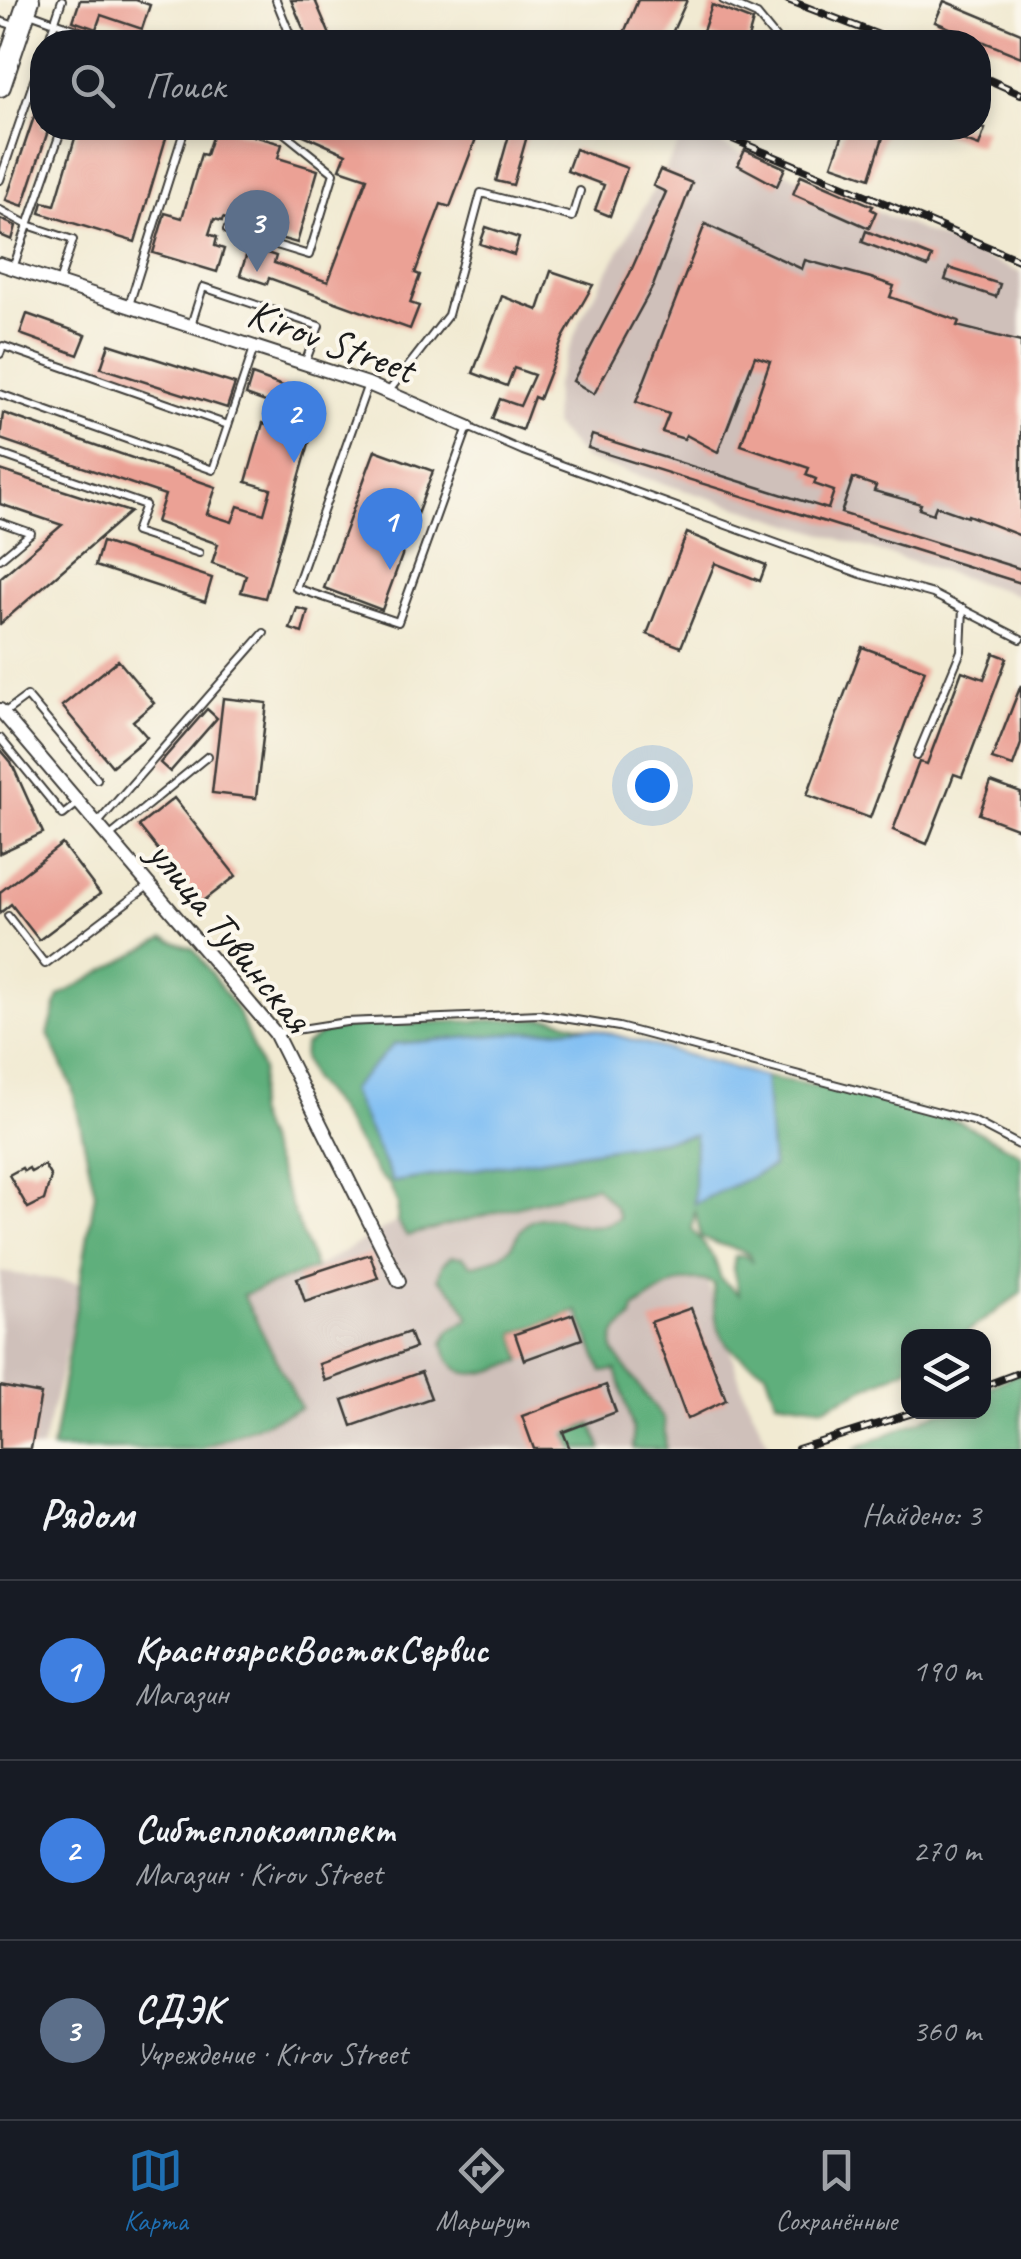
<!DOCTYPE html>
<html lang="ru">
<meta charset="utf-8">
<style>
:root{--surface:#171b24;--page:#242831;--text:#f1f3f6;--muted:#9ea1a6;--line:#363941;--accent:#1f6fb2}
body{margin:0;font-family:Caveat,sans-serif;background:var(--page);color:var(--text)}
.controls{position:absolute;right:30px;bottom:30px;display:grid;overflow:hidden;border-radius:20px;box-shadow:0 5px 15px #0003}
.controls button{width:90px;height:90px;display:grid;place-items:center;padding:0;border:0;border-bottom:2px solid var(--line);background:var(--surface);color:var(--text);font:50px sans-serif}
.you{position:absolute;left:652px;top:785px;width:35px;height:35px;margin:-25px;border:8px solid #fff;border-radius:50%;background:#1a73e8;box-shadow:0 0 0 15px #1a73e833}
.badge{display:grid;place-items:center;width:65px;height:65px;border-radius:50%;background:var(--accent);color:#fff;font-size:32px;font-weight:700}
.pin{position:absolute;translate:-50% -82px;filter:drop-shadow(0 2px 5px #0008)}
.pin::after{content:'';position:absolute;top:52px;width:35px;height:30px;background:inherit;clip-path:polygon(0 0,100% 0,50% 100%)}
.list{margin:0;padding:0;list-style:none}
h2{display:flex;justify-content:space-between;align-items:center;height:130px;margin:0;padding:0 40px;font-size:42px}
h2 small{font-size:32px;font-weight:400;color:var(--muted)}
.list li{display:grid;grid-template-columns:65px 1fr auto;gap:30px;align-items:center;box-sizing:border-box;height:180px;padding:0 40px;border-top:2px solid var(--line)}
.list b{display:block;font-size:38px;white-space:nowrap}
.list p{margin:0;font-size:32px;white-space:nowrap;color:var(--muted)}
.list em{font-size:32px;font-style:normal;color:var(--muted)}
.icon{flex:none;width:55px;height:55px;fill:none;stroke:currentColor;stroke-width:2;stroke-linecap:round;stroke-linejoin:round}
.map{position:relative;flex:none;width:1021px;height:1449px;overflow:hidden}
.search{position:absolute;background:var(--surface);box-shadow:0 5px 15px #0003;left:30px;right:30px;top:30px;height:110px;display:flex;align-items:center;gap:25px;box-sizing:border-box;padding:0 35px;border-radius:40px;color:var(--muted);font-size:38px}
.sheet{height:670px;background:var(--surface)}
nav{display:flex;justify-content:space-around;align-items:center;box-sizing:border-box;height:140px;border-top:2px solid var(--line);background:var(--surface);font-size:28px;color:var(--muted)}
nav a{display:grid;justify-items:center;gap:5px}
nav .on{color:var(--accent)}
.map>svg:first-child{display:block}
</style>
<div class="map">
<svg width="1021" height="1449" viewBox="0 0 1021 1449">
<rect width="100%" height="100%" fill="#fbf7ec"/>
<filter id="ink" filterUnits="userSpaceOnUse"><feTurbulence type="fractalNoise" baseFrequency=".01" numOctaves="2"/><feDisplacementMap in="SourceGraphic" scale="20" xChannelSelector="R" yChannelSelector="G"/><feConvolveMatrix kernelMatrix="1 2 1 2 8 2 1 2 1" color-interpolation-filters="sRGB"/></filter>
<filter id="wash" filterUnits="userSpaceOnUse"><feTurbulence type="fractalNoise" baseFrequency=".0048" numOctaves="4" result="noise"/><feDisplacementMap in="SourceGraphic" scale="40" xChannelSelector="R" yChannelSelector="G"/><feGaussianBlur stdDeviation="2.25" result="paint"/><feColorMatrix in="noise" values="0 0 0 0 0 0 0 0 0 0 0 0 0 0 0 0 0 1.4 0 .05"/><feComposite in="paint" operator="in"/></filter>
<g filter="url(#wash)">
<rect width="100%" height="100%" fill="#f1ead2"/>
<g fill="#cfc0ba">
<path d="M687 130 1021 273V596L585 459 553 425 555 385 581 319Z"/>
<path d="M666 1155 744 1393 771 1449H200L301 1408 242 1294 315 1268 487 1170Z"/>
<path d="M0 1272 83 1283 42 1449H0Z"/>
</g>
<g fill="#5eaf7c" stroke="#3d664c" stroke-width="2.5" fill-rule="evenodd">
<path d="M164 938 194 949 238 1012 262 1070 255 1112 315 1268 243 1295 301 1408 200 1449H52L95 1193 72 1087 48 1034 59 996Z"/>
<path d="M553 1018 587 1027 394 1044 373 1137 393 1182 696 1135 694 1203 772 1167 765 1077 851 1092 960 1122 1021 1154V1293L962 1336H908V1368L825 1407 776 1400 766 1371C723 1350 712 1334 714 1284 684 1271 658 1293 634 1309L632 1318C620 1329 610 1333 614 1352L664 1420 666 1449H633V1429L616 1370 602 1372 578 1311 514 1333 522 1361C488 1371 455 1391 443 1343L449 1331 470 1318 456 1294 438 1278 442 1265 451 1256 463 1257 471 1265C484 1264 506 1255 513 1244 519 1233 521 1225 533 1220 560 1210 586 1239 619 1218L615 1207 595 1186 407 1236 397 1222 398 1205 389 1184 377 1174 335 1107 312 1080 303 1058 304 1046 324 1032 357 1025ZM695 1209 701 1238 750 1254 753 1263 747 1256H735L733 1269 739 1294 721 1279 714 1258 692 1229Z"/>
<path d="M1021 1372V1449H854L939 1412H984V1389Z"/>
<path d="M592 1424 602 1449H574L567 1434Z"/>
</g>
<path fill="#7fbef3" stroke="#4e6d88" stroke-width="2.5" d="M587 1027 765 1077 772 1167 694 1204 695 1135 393 1182 350 1090 394 1044Z"/>
<g id="blocks">
<g fill="#eba195">
<path d="M80 0H136L150 5 142 29 101 15 96 29 73 21Z"/>
<path d="M291 0H315L333 42H309Z"/>
<path d="M638 0H687L668 42H620Z"/>
<path d="M944 1 1021 33V57L935 22Z"/>
<path d="M712 5 753 21 747 42H728L702 34Z"/>
<path d="M41 96 42 128H49L23 206 6 200Z"/>
<path d="M78 128H169L135 242 40 213 43 202 55 205Z"/>
<path d="M215 128H226L282 144 278 158 318 170 297 243 265 234 266 230 223 218 222 221 214 219 209 234 217 237 215 246 224 249 217 272 153 253 165 213 182 218 201 154 206 155Z"/>
<path d="M288 128H480L450 207 441 204 415 273 420 275 410 303 419 306 410 329 269 278 267 284 240 275 249 247 276 256 274 263 328 282 367 178 340 169 346 154Z"/>
<path d="M511 128 529 129 513 185 496 181Z"/>
<path d="M845 128H886L870 178 832 165Z"/>
<path d="M929 128H980L985 129 979 146Z"/>
<path d="M575 149 627 168 610 216 595 210 604 185 567 171Z"/>
<path d="M745 150 785 168 777 186 738 165Z"/>
<path d="M660 170 692 183 653 286 594 394 573 381 630 273 666 192 653 186Z"/>
<path d="M801 175 873 206 871 209 876 212 869 228 793 194Z"/>
<path d="M0 219 16 226 12 240 0 235Z"/>
<path d="M705 224 802 269 805 260 871 278 894 286 890 297 959 321 957 326 1021 342V536L968 515 967 517 936 506 933 514 919 509 921 504 874 491 876 486 853 478 841 513 1021 569V583L588 448 592 435 828 509 834 491 814 484 816 479 806 475 809 468 741 445 770 361 755 356 718 452 686 435 684 439 662 432 669 414 636 402Z"/>
<path d="M486 227 519 238 514 255 480 244Z"/>
<path d="M866 231 932 257 928 267 862 242Z"/>
<path d="M949 268 1000 284 996 297 945 280Z"/>
<path d="M551 271 593 285 563 338 539 399 534 397 522 430 492 419 500 399 520 406 534 375 514 368 507 386 473 373 502 296 538 310Z"/>
<path d="M27 314 86 335 78 355 20 334Z"/>
<path d="M109 344 235 384 227 408 101 368Z"/>
<path d="M252 375 291 389 288 399 319 408 265 598 241 592 246 575 212 563 218 544 156 522 165 495 0 439 3 413 216 487 207 514 232 522 238 506 264 514 271 489 246 482 263 423 287 430 293 412 246 395Z"/>
<path d="M375 450 433 471 382 610 324 588Z"/>
<path d="M0 470 130 512 0 624V578L62 525 0 504Z"/>
<path d="M687 533 766 565 760 581 715 563 681 647 647 634Z"/>
<path d="M102 542 212 578 205 602 95 566Z"/>
<path d="M297 608 308 611 302 633 290 629Z"/>
<path d="M862 647 925 670 870 818 807 795Z"/>
<path d="M994 653 1007 658 962 777 954 774 927 844 893 830 919 762 927 764 962 671 984 679Z"/>
<path d="M118 660 154 703 133 721 147 737 112 766 62 706Z"/>
<path d="M1021 685V744L1013 766 992 759Z"/>
<path d="M223 698 267 703 256 798 212 793Z"/>
<path d="M207 709 217 718 170 772 160 763Z"/>
<path d="M0 749 11 762 43 833 0 853Z"/>
<path d="M991 782 1021 793V830L979 814Z"/>
<path d="M174 798 236 876 201 903 139 826Z"/>
<path d="M62 844 100 894 39 940 11 904 0 913V892Z"/>
<path d="M44 1165 51 1177 44 1200 28 1208 9 1175 22 1168 24 1171 29 1168 31 1172Z"/>
<path d="M370 1254 378 1278 305 1302 297 1278Z"/>
<path d="M691 1308 726 1400 687 1419 651 1322Z"/>
<path d="M573 1314 582 1339 524 1360 515 1334Z"/>
<path d="M409 1332 415 1348 325 1381 319 1364Z"/>
<path d="M421 1372 431 1398 352 1426 343 1400Z"/>
<path d="M606 1385 616 1412 563 1432 570 1449H534L522 1416Z"/>
<path d="M0 1386 41 1394 31 1449H0Z"/>
</g>
</g>
</g>
<g filter="url(#ink)">
<use href="#blocks" fill-opacity="0" stroke="#3c3b37" stroke-width="2.5"/>
<g fill="none" stroke-linecap="round" stroke-linejoin="round">
<g stroke="#3c3b37" stroke-width="10">
<g id="lane">
<path d="M276 0 293 42"/>
<path d="M723 0 757 15 779 42"/>
<path d="M27 12 110 42"/>
<path d="M0 21 15 26"/>
<path d="M48 42 62 0"/>
<path d="M0 180 42 57"/>
<path d="M0 210 28 225 73 240 59 282"/>
<path d="M227 230 309 255 334 173 278 128"/>
<path d="M13 268 62 128"/>
<path d="M129 305 185 128"/>
<path d="M191 325 203 287 319 326 305 363"/>
<path d="M0 354 3 346 228 425"/>
<path d="M368 384 296 588 398 622 468 427 523 451 861 574 933 594 1021 639"/>
<path d="M389 391 448 315 481 193 572 217 580 191"/>
<path d="M0 394 213 470 254 348"/>
<path d="M0 454 145 505 135 532 199 553"/>
<path d="M0 522 31 533 0 559"/>
<path d="M4 713 27 696 97 779"/>
<path d="M0 738 63 815 78 803"/>
<path d="M917 756 961 651 963 608"/>
<path d="M97 824 264 633"/>
<path d="M109 837 208 756"/>
<path d="M8 916 45 964 148 886"/>
<path d="M276 1033 346 1022 539 1014 619 1027 973 1121 1021 1146"/>
</g>
</g>
<g stroke="#3c3b37" stroke-width="16">
<g id="street">
<path d="M0 264 368 384 468 427"/>
<path d="M0 710 275 1033 399 1281"/>
</g>
</g>
<g stroke="#3c3b37" stroke-width="24">
<path id="primary" d="M0 86 29 0"/>
</g>
<use href="#lane" stroke="#fff" stroke-width="6"/>
<use href="#street" stroke="#fff" stroke-width="12"/>
<use href="#primary" stroke="#fff" stroke-width="20"/>
<g stroke="#1c1c1c" stroke-width="8">
<g id="rail">
<path d="M788 0 897 42"/>
<path d="M978 75 1021 94"/>
<path d="M707 128 1021 261"/>
<path d="M984 1386 1021 1372"/>
<path d="M798 1449 916 1412"/>
</g>
</g>
<use href="#rail" stroke="#fbf7ec" stroke-width="4" stroke-dasharray="11" stroke-linecap="butt"/>
</g>
</g>
<g text-anchor="middle" dominant-baseline="central" stroke-width="8" stroke-linejoin="round" paint-order="stroke">
<g font-size="42" fill="#1c1c1c" stroke="#fbf7ec">
<text transform="translate(331 341) rotate(20)">Kirov Street</text>
<text transform="translate(230 936) rotate(51)">улица Тувинская</text>
</g>
</g>
</svg>
<div class="controls">
<button><svg class="icon" aria-label="layers" viewBox="0 0 24 24"><path d="M12 4l9 5-9 5-9-5zM3 14l9 5 9-5"/></svg></button>
</div>
<div class="you"></div>
<div class="pin badge" style="left:390px;top:570px;background:#3f7fe0">1</div>
<div class="pin badge" style="left:294px;top:463px;background:#3f7fe0">2</div>
<div class="pin badge" style="left:257px;top:272px;background:#5c6f8a">3</div>
<div class="search"><svg class="icon" aria-label="search" viewBox="0 0 24 24"><circle cx="10" cy="10" r="6"/><path d="M15 15l6 6"/></svg>Поиск</div>
</div>
<section class="sheet">
<h2>Рядом<small>Найдено: 3</small></h2>
<ul class="list">
<li><span class="badge" style="background:#3f7fe0">1</span><div><b>КрасноярскВостокСервис</b><p>Магазин</p></div><em>190 m</em></li>
<li><span class="badge" style="background:#3f7fe0">2</span><div><b>Сибтеплокомплект</b><p>Магазин · Kirov Street</p></div><em>270 m</em></li>
<li><span class="badge" style="background:#5c6f8a">3</span><div><b>СДЭК</b><p>Учреждение · Kirov Street</p></div><em>360 m</em></li>
</ul>
</section>
<nav>
<a class="on"><svg class="icon" aria-label="map" viewBox="0 0 24 24"><path d="M3 6l6-2 6 2 6-2v14l-6 2-6-2-6 2zM9 4v14M15 6v14"/></svg>Карта</a>
<a><svg class="icon" aria-label="directions" viewBox="0 0 24 24"><path d="M12 3l9 9-9 9-9-9zM9 14v-3h6M13 9l2 2-2 2"/></svg>Маршрут</a>
<a><svg class="icon" aria-label="saved" viewBox="0 0 24 24"><path d="M7 4h10v16l-5-4-5 4z"/></svg>Сохранённые</a>
</nav>
